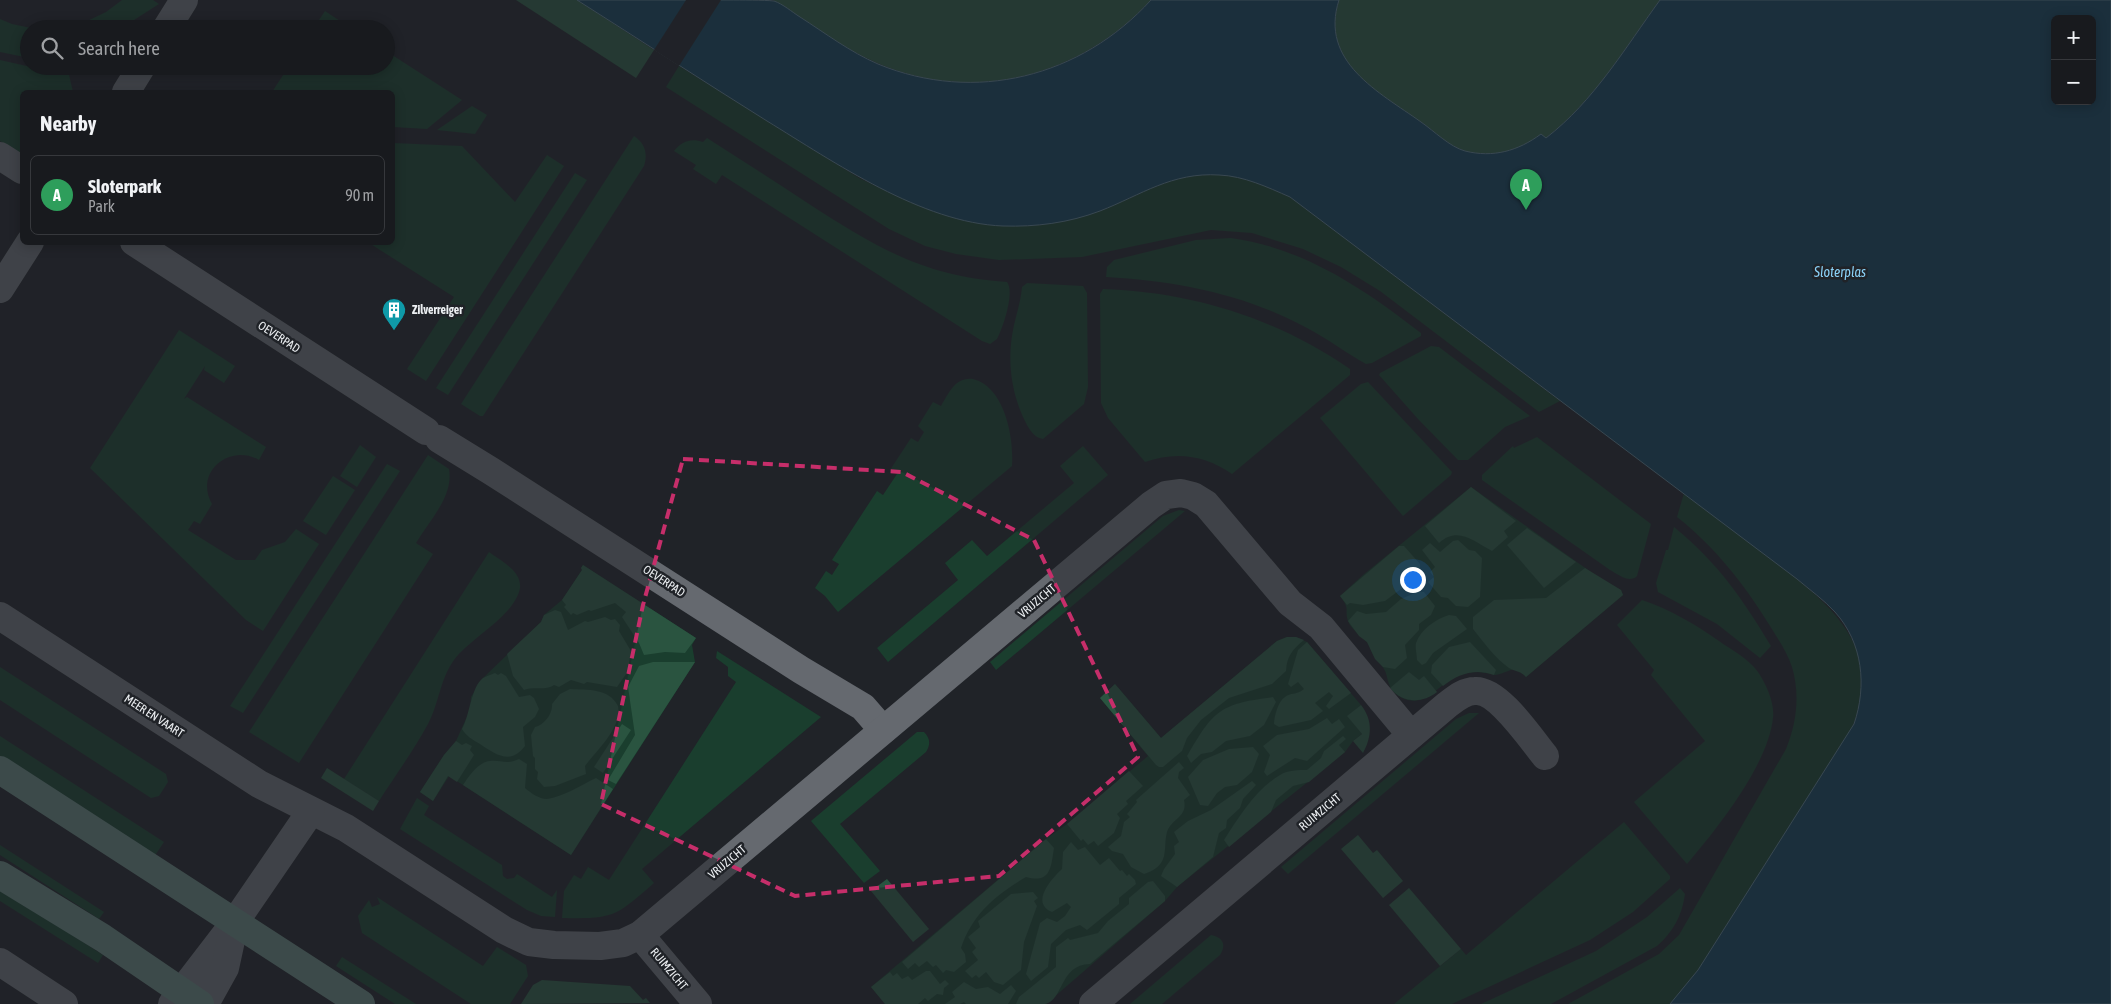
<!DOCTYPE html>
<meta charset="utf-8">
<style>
:root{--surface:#181a1e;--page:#25272b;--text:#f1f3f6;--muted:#9fa1a4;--line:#36383c;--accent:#98cb36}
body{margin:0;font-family:"Asap Condensed",sans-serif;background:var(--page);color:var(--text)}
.controls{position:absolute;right:15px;top:15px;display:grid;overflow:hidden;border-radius:8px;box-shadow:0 2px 12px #0003}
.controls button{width:45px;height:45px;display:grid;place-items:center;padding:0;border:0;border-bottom:1px solid var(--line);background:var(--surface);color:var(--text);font:25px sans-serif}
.you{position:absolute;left:1412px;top:579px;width:18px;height:18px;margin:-12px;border:4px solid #fff;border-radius:50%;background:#1a73e8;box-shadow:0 0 0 8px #1a73e833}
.badge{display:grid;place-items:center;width:32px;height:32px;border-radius:50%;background:var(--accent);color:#fff;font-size:16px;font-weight:700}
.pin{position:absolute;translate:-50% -41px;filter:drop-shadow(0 1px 2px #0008)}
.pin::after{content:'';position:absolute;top:26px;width:18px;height:15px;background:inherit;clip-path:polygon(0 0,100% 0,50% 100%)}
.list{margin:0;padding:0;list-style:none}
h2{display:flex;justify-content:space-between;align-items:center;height:65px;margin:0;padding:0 20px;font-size:21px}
h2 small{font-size:16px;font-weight:400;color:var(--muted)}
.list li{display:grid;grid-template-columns:32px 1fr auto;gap:15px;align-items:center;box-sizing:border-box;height:80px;margin:0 10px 10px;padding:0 10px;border:1px solid var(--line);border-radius:8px}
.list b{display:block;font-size:19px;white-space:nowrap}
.list p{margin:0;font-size:16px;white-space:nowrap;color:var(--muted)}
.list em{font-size:16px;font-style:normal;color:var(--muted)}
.icon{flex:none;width:28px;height:28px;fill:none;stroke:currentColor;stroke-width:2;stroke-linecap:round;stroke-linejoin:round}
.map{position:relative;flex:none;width:2111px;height:1004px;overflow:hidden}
.search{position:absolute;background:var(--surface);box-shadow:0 2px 12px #0003;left:20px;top:20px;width:375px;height:55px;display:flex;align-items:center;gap:12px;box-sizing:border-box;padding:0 18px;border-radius:28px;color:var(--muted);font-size:19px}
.panel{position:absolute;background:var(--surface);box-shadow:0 2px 12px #0003;left:20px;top:90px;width:375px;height:155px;border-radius:8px}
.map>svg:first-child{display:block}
</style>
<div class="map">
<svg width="2111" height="1004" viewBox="0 0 2111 1004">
<rect width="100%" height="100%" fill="#202328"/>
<g fill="#1a3e2e">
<path d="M122 0H153L159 4 120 29H82L81 24 106 12Z"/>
<path d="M325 11 352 29H313Z"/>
<path d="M0 19 12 24 36 29H29V58L0 52Z"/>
<path d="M386 51 462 100 427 129 393 127 392 92H272L289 66H386Z"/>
<path d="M0 60 31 67 67 66 73 92H22V156L0 141Z"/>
<path d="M679 66 859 178C911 203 967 228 1025 226 1045 225 1081 218 1100 211 1143 194 1176 170 1226 175 1249 178 1269 188 1290 197L1560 401 1539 412 1380 291 1341 267 1303 249 1252 233 1211 230 1082 257 999 260 956 254 925 246 889 229 666 87Z"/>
<path d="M472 106 487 115 475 134 437 130Z"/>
<path d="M634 136C645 143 648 154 644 166L483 416H480L461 404Z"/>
<path d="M707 138C740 159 773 180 806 202 876 247 922 276 1007 282 1015 292 1003 328 997 339L990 344 982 341 722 175 716 184 693 169 696 165 674 151C682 141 691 138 703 142Z"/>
<path d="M393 143 462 146 515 202 547 155 564 166 426 381 407 369 454 297 369 243 392 242Z"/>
<path d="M575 173 587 180 448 395 436 388Z"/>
<path d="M1231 238C1304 248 1364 289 1421 333V336L1372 363 1366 364C1346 353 1328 339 1307 328 1244 294 1177 281 1106 277L1107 267 1114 260 1196 240Z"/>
<path d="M1027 283 1083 286 1087 293 1088 387 1084 404 1043 439C1032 437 1028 427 1023 417 1010 388 1007 356 1014 325 1017 312 1021 300 1022 287Z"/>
<path d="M1103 289C1192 292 1276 318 1350 369V375L1232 474C1205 455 1176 451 1145 462L1108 418 1101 403 1100 294Z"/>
<path d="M179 330 235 366 224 383 204 370 205 366 184 399 187 397 266 447 259 460C229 443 194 473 212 504L200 524 194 521 188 530 236 560H255L262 550 285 542 296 529 319 544 263 631 246 620 90 468Z"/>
<path d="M1431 346 1439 347 1530 416 1505 427 1468 460H1458L1418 419 1379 375 1380 373Z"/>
<path d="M973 379C1005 387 1014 438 1012 466L838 612 825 596 815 588 826 571 832 575 839 564 832 560 877 491 883 495 897 474 890 470 911 438 918 442 924 432 918 426 933 402 941 406C949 393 955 377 973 379Z"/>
<path d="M1368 382 1452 472 1451 475 1403 516 1320 418 1361 384Z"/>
<path d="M1537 437 1651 524 1637 576C1629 584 1618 574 1610 570L1482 480V475L1513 446 1514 448Z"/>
<path d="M360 445 376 457 357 487 340 476Z"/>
<path d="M1083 446 1108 475 888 662 877 648 958 580 945 563 972 540 987 556 1074 483 1060 466Z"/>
<path d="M428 455 449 469C454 496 429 521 416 543L433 554 299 763 249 732Z"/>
<path d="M387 464 400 471 243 713 230 706Z"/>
<path d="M333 476 355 490 326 535 303 521Z"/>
<path d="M1471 487 1598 577 1621 590 1623 595 1526 677C1514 664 1510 672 1496 675 1492 675 1489 673 1485 673 1478 671 1469 672 1462 674 1438 681 1424 716 1395 693 1386 686 1389 674 1382 666 1380 663 1377 661 1375 658 1371 652 1370 645 1366 641 1360 635 1351 629 1348 621 1344 609 1351 610 1340 596L1363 575Z"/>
<path d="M1684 493C1712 515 1741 536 1769 557 1830 604 1890 649 1849 734L1698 970 1671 1004H1568L1659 954 1679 935 1786 749C1797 722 1800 694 1792 667 1787 652 1778 639 1770 626 1744 584 1716 548 1677 517Z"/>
<path d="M1179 510 1185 511 996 670 990 662 1163 516Z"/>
<path d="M1674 527C1718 563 1742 598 1771 646L1760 658 1717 624 1658 592 1656 583 1666 550H1668Z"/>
<path d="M489 552C501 561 522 571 520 588 515 616 470 638 454 660 440 679 439 704 428 724 414 750 395 776 379 801L344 779Z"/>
<path d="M583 565 696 638 692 645 695 662 571 855 449 776 433 801 420 792 444 755 456 741 470 710 471 697 483 678 541 622 544 615 562 600 582 570 581 568Z"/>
<path d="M1642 600C1670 609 1696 625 1719 641 1733 651 1748 658 1758 672 1766 684 1775 703 1773 718 1768 765 1717 829 1687 864L1634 802 1705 741 1651 675 1654 670 1617 625Z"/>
<path d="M1287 637H1296L1307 642 1361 705 1348 716 1362 734 1353 741 1345 752 1177 887 1165 901 1046 1004H885L871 987 1046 839 1067 824 1148 756 1100 698 1115 684 1161 738 1277 641Z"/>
<path d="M717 651 821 717 642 869 654 883C615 917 614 919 562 918L564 891 574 875 581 879 588 867 609 880 736 682 728 676V667L716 658Z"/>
<path d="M0 667 166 774 168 782 159 796 151 798 0 700Z"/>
<path d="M1469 713H1479L1288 874 1281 867 1456 719Z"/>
<path d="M917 732H924C930 738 931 744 926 752L840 824 880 871 864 883 811 821Z"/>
<path d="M0 736 164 842 152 860 0 762Z"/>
<path d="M417 798 429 806 424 815 502 865 503 876 507 879 514 878 517 874 552 897 557 890 555 917 541 916 527 910 400 829Z"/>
<path d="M1624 822 1670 876V879L1633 912 1590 940 1452 1004H1394L1461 949 1466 955Z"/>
<path d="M0 845 104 912 99 919 0 855Z"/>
<path d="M0 888 103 955 98 963 0 901Z"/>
<path d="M1680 888 1685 894C1682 916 1673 932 1657 946L1551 1004H1481L1596 951 1647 917Z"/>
<path d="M377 897 483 966 497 947 526 965 528 976 510 1004H471L362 933 358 916 369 900 372 907 380 904Z"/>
<path d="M1211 935C1222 937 1227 944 1220 955L1162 1004H1130Z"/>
<path d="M342 957 416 1004H395L336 966Z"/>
</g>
<g fill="#2a5440">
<path d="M516 0H577L654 50 636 78Z"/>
<path d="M773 0H1151C1081 76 974 105 877 63 840 47 807 22 773 0Z"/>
<path d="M1339 0H1660C1625 48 1594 101 1546 138L1541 135C1518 151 1493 158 1465 151 1450 147 1434 131 1421 122 1378 92 1319 62 1339 0Z"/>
<path d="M1471 487 1516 521 1504 531 1508 537 1492 551C1473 541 1458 526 1439 543L1425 526Z"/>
<path d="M1527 528 1576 562 1544 588 1507 545Z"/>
<path d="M1458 540 1469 550 1475 551 1482 558 1480 597 1468 607 1456 606 1448 598 1441 597 1428 582 1434 577 1430 572 1435 567 1422 550 1430 543 1440 552 1453 541Z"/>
<path d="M1399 546H1404L1420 564V578L1415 584 1401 589 1385 601 1363 605 1350 603 1347 605 1340 596Z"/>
<path d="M583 565 696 638 685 653 665 652 644 655 639 643 622 617 626 612 615 603 591 611 589 610 577 615 573 613 571 615 564 607 566 605 562 600 582 570 581 568Z"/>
<path d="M1585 568 1621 590 1623 595 1526 677C1521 671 1516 672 1509 668 1495 658 1484 643 1473 629V617L1494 600 1546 598Z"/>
<path d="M1417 592H1424L1435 606 1431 615 1419 624V630L1405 645 1407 658 1395 669 1383 667 1375 659 1367 642 1359 636 1348 621 1357 611 1366 614 1386 612 1401 599Z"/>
<path d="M555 610 561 612 568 630 585 621 588 622 605 617 611 620 615 619 620 625 619 631 631 651 629 663 631 667 617 687 587 682 584 684 571 680 559 687 554 685C546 691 534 686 524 690L513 676 507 654 541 622 544 615Z"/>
<path d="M1449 615 1456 616 1467 629 1433 653 1426 663 1422 665 1417 660C1417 655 1415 648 1416 643 1421 629 1436 619 1449 615Z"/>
<path d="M1287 637H1296L1304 640C1292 650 1287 656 1286 671L1272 684 1229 698 1201 720 1187 738 1182 751 1163 767H1159L1156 765 1100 698 1115 684 1161 738 1277 641Z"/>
<path d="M1307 642 1351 693 1329 709 1326 706 1333 696 1329 692 1315 703 1323 711 1311 720 1279 727 1274 724C1274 717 1278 701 1285 697 1291 692 1295 696 1304 689L1298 682 1291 687 1288 684 1298 650Z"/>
<path d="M1470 642 1496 670 1494 675C1475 668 1458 674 1443 686L1431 673 1432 665 1449 647Z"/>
<path d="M653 662H695L616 784 608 780 635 735 628 687 639 666Z"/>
<path d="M1409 672 1419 680 1424 676 1437 692C1422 704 1402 703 1390 688Z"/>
<path d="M495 673 498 675 501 673 506 676 519 697 530 695 534 698 539 709 535 717 523 727 525 746C511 765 496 755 480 744 473 740 466 736 462 729 470 715 471 687 483 678 486 676 491 675 495 673Z"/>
<path d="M570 689C588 690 609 688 618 706 622 728 597 750 585 766L586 774 555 786 544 787 537 779 538 772 535 769V758L533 756 531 735 535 727C544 725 553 714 552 704L560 694Z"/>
<path d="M1273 697 1276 702 1264 725 1250 736 1226 741 1212 752 1201 754 1191 763 1187 756C1214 710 1219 704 1273 697Z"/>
<path d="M1361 705C1373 720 1372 737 1363 753L1353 741 1362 734 1347 716Z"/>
<path d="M1327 718 1332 724 1339 719 1345 727 1307 761 1295 758 1267 776 1264 772 1270 755 1263 746 1277 735 1309 729Z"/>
<path d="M622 724 631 730 603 773 594 767Z"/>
<path d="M1343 736 1346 739 1339 745 1345 752 1309 782 1293 786 1276 800 1271 812 1229 847 1224 840C1239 817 1256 789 1280 775 1288 770 1298 770 1307 770L1321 758 1324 751Z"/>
<path d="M456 741 462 745 466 743 472 746 470 750 474 755 457 782 448 776 433 801 420 792 444 755Z"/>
<path d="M1253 747 1259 754 1252 772 1237 785 1225 787 1217 793 1208 806 1200 805 1188 777 1203 760 1229 749Z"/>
<path d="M519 759 527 764 525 788C531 793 539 799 547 799 563 797 581 785 596 778L613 789 571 855 463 785C469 776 478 762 490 761 502 760 506 765 519 759Z"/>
<path d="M1179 762 1184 768 1179 772 1178 778 1190 795 1184 800C1188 817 1172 818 1167 832 1164 842 1167 855 1161 863 1157 869 1150 872 1144 874L1131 867 1123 854 1112 851 1108 847 1121 836 1124 822 1130 817 1127 814 1137 802 1136 800Z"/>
<path d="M327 768 379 801 373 811 321 778Z"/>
<path d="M1129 771 1143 786 1126 801 1128 804 1117 814 1120 818 1114 833 1098 846 1094 841 1088 845 1083 839 1081 841 1067 824Z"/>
<path d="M1252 781 1256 785 1243 799 1240 808 1227 820 1226 828 1219 833 1213 857 1177 887 1161 876 1164 869 1175 854 1174 846 1179 842 1174 832 1188 821 1211 810Z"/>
<path d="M1358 835 1373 853 1377 850 1403 881 1383 898 1341 849Z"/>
<path d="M1046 839 1054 848C1051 867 1051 884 1026 877 996 895 973 913 961 948L965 954 966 962 954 972 946 970 943 973 936 965 933 967 927 961 919 967 915 963 908 969 902 962Z"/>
<path d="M1071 842 1078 850 1085 847 1100 865 1109 858 1120 871 1122 870 1127 876 1129 874 1135 880 1136 884 1119 898V904L1087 930 1080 925 1066 930 1051 944 1048 967 1031 981 1026 974 1040 923 1047 918 1057 922 1065 916 1071 907 1067 903 1052 912C1030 903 1051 879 1062 869L1063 852Z"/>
<path d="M887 879 929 929 913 942 871 891Z"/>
<path d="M1153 881 1165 896V901L1090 964C1059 965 1064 1000 1045 1004 1036 1004 1025 1004 1016 1004L1019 997 1056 967V947L1068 938 1070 940 1098 933 1108 921 1129 904V898L1148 882Z"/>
<path d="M1409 888 1461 949 1440 966 1389 905Z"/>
<path d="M1033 892 1038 898 1034 901 1037 906 1024 942 1021 970 1003 985 994 982 986 972 979 978 976 975 972 978 965 971 978 960 972 952 976 948 968 937 980 927 978 921 1011 894Z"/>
<path d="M926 971H930L940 984 945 980 949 984 944 988 943 995 937 994 928 1001 925 998 918 1004H885L871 987 890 972 893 976 897 973 902 979 908 976 912 980Z"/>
<path d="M542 980 630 986 643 1000 646 998 650 1003 521 1004 533 985Z"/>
<path d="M964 982 976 989 988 987 1000 994 1011 985 1016 991 1008 1004H966L964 1002 960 1004H945L955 997 952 992Z"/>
</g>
<path fill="#143f54" stroke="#557483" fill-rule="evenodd" d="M577 0C628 0 678 0 729 0 740 0 765 0 774 1 783 4 792 12 800 17 825 33 850 52 878 64 975 104 1081 77 1151 0H1339C1319 62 1379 92 1421 122 1434 131 1450 147 1465 151 1493 158 1518 151 1541 134L1546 138C1594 101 1625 48 1660 0H2111V1004H1670L1698 970 1854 724C1867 686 1863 643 1835 612 1824 600 1810 590 1797 579L1290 197C1267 187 1244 176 1219 175 1172 172 1141 195 1100 211 1068 223 1036 227 1003 226 922 223 834 162 767 121 703 81 640 40 577 0ZM2055 19H2092V101H2055Z"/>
<path fill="#202328" d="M686 0H721L679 66 654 50Z"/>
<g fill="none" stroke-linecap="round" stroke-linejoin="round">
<g stroke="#65696f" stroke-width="28">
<path d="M166 29 184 0"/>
<path d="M126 92 142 66"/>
<path d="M0 156 22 170"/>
<path d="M134 242 426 431"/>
<path d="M0 289 30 242"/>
<path d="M439 439 491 471 801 670 863 707 883 730"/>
<path d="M0 616 259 784 346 828 504 930 529 942 554 945 600 946 623 943 640 935 1151 505 1166 495 1181 493 1193 496 1206 504 1290 603 1321 627 1411 735"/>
<path d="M235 922 311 811"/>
<path d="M640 935 698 1004"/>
<path d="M0 962 64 1004"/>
<path d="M1093 1004 1447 705C1455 699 1464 691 1475 691 1498 689 1531 739 1545 756"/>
</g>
<g stroke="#65696f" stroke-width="28">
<path d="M172 1004 235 922"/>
<path d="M205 1004 225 968 233 931"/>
</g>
<g stroke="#5e7a74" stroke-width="28">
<path d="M0 770 361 1004"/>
<path d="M0 875 103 938 200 1004"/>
</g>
</g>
<path d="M0 0H2111V1004H0ZM683 459 902 472 1034 540 1138 757 999 876 795 896 601 804 643 605Z" fill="#202328" fill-opacity=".55" fill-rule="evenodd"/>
<path fill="none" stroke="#c62e6a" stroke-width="4" stroke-dasharray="10 6" stroke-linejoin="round" d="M683 459 902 472 1034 540 1138 757 999 876 795 896 601 804 643 605Z"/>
<defs>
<g id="building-pin" transform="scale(1.25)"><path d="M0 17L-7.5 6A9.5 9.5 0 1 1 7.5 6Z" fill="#0f9aa8" stroke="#202328"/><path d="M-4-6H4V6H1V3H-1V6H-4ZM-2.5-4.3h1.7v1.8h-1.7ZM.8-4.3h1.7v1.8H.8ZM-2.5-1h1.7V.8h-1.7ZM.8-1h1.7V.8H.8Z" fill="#fff"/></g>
</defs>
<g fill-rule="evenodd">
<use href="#building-pin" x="394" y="310"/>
</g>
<g text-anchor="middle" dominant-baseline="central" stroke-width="5" stroke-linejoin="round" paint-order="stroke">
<g font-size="12" font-weight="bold" fill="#eceff2" stroke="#202328" text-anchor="start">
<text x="412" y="310">Zilverreiger</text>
</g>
<g font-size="12" fill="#eceff2" stroke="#202328">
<text transform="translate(279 337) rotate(33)">OEVERPAD</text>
<text transform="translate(664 581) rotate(33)">OEVERPAD</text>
<text transform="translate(1037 601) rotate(-40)">VRIJZICHT</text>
<text transform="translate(154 716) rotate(33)">MEER EN VAART</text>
<text transform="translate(1320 812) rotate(-40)">RUIMZICHT</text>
<text transform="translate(727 862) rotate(-40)">VRIJZICHT</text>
<text transform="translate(669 969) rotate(50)">RUIMZICHT</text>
</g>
<g font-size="14" font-style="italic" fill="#8bd2f8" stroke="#202328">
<text x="1840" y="272">Sloterplas</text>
</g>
</g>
</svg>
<div class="controls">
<button>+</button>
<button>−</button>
</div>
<div class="you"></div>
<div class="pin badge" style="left:1526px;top:210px;background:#2e9e5b">A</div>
<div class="search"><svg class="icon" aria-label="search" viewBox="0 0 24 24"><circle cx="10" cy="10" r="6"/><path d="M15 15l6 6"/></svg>Search here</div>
<section class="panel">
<h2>Nearby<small></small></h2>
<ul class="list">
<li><span class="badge" style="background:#2e9e5b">A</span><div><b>Sloterpark</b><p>Park</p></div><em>90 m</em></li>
</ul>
</section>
</div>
